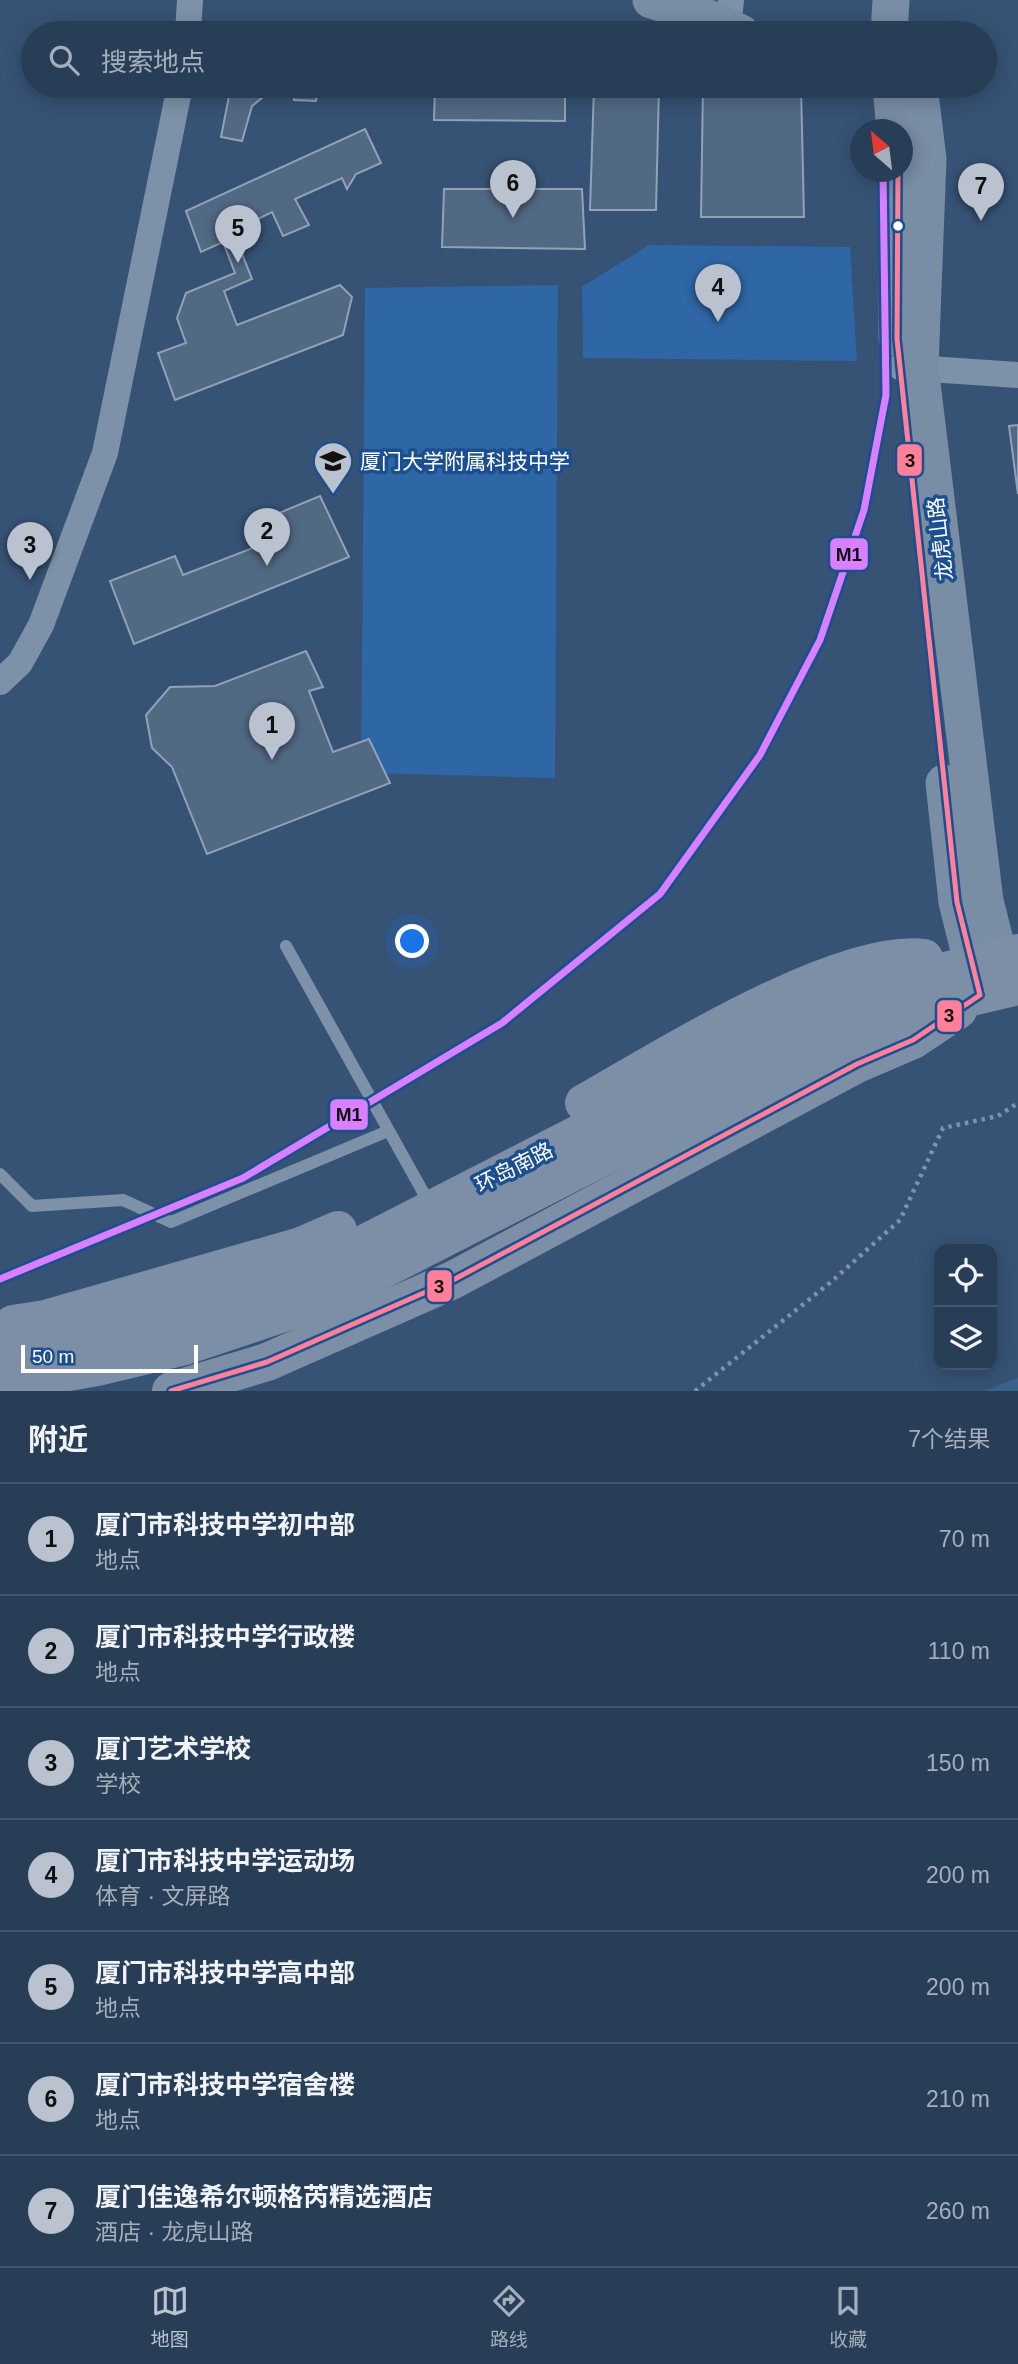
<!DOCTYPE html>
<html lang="zh">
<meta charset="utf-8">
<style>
:root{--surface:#283e57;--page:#344961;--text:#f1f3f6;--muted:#a5aeba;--line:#44576d;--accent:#b9c2ce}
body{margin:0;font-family:Arial,"Noto Sans SC",sans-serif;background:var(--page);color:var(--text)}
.controls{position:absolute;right:21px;bottom:21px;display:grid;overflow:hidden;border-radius:14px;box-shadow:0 4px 18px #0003}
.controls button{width:63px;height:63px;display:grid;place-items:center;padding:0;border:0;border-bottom:2px solid var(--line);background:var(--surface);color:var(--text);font:35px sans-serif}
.compass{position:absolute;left:850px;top:119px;width:63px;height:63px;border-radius:50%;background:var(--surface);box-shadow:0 4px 18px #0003;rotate:332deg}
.scale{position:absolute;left:21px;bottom:18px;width:177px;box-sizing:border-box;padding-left:7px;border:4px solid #fff;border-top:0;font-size:19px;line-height:24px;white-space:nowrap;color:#fff;-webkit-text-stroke:5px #1b4f8f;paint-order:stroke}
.you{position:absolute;left:413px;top:942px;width:24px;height:24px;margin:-18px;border:5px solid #fff;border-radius:50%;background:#1a73e8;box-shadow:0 0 0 10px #1a73e833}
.badge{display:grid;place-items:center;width:46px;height:46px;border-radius:50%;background:var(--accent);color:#111;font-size:23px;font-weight:700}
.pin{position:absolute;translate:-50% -58px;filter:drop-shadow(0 2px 4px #0008)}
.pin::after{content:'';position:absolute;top:37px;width:24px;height:21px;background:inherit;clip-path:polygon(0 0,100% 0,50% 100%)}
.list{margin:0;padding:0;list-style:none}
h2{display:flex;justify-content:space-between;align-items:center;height:91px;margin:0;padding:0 28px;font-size:30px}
h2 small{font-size:23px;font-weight:400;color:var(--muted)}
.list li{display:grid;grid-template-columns:46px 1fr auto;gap:21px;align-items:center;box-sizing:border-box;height:112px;padding:0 28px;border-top:2px solid var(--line)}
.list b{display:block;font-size:26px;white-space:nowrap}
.list p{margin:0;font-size:23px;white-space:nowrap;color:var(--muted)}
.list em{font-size:23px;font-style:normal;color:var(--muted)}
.icon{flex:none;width:38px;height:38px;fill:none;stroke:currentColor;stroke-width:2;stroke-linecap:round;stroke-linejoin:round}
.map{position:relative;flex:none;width:1018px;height:1391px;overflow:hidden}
.search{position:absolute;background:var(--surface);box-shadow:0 4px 18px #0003;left:21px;right:21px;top:21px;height:77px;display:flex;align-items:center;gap:18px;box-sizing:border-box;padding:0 24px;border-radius:38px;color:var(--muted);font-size:26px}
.sheet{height:875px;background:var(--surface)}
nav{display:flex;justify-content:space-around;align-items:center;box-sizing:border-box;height:98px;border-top:2px solid var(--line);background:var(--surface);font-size:19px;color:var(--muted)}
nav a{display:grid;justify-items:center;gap:4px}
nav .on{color:var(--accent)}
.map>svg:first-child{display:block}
</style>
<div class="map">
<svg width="1018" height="1391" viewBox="0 0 1018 1391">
<rect width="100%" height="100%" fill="#365274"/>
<g fill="#2f66a5">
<path d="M649 245 850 247 857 361 583 358 582 287Z"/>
<path d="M558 285 555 778 361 773 365 288Z"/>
</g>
<path fill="#3b618d" d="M1018 1378V1391H984Z"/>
<g fill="#526984" stroke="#92a2b6" stroke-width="2">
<path d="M231 86H356L318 88 316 101 294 100V89H273L252 106 242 141 221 137Z"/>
<path d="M374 86H396V93L374 94Z"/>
<path d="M435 86H565V121L434 120Z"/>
<path d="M594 86H659L656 210H590Z"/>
<path d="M703 86H801L804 217H701Z"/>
<path d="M365 129 381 163 356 174 347 189 342 178 295 199 309 225 283 236 272 212 233 231 252 279 224 291 237 325 340 285 352 297 343 335 175 400 158 353 186 343 177 318 186 293 235 273 223 242 201 252 186 211Z"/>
<path d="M444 189H582L585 249 442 247Z"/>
<path d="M1018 425V494L1009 426Z"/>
<path d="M320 496 349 557 134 644 110 581 175 556 183 575 263 544 255 523Z"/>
<path d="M306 651 323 687 309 691 333 752 369 739 390 783 207 854 172 767 152 748 146 715 170 687 215 686Z"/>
</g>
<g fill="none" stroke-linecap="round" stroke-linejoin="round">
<path stroke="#7d92a8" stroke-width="4.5" stroke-dasharray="3.5 5" stroke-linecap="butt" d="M695 1391 831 1282 900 1220 943 1128 998 1116 1018 1103"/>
<g stroke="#7d92a8" stroke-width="12">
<path d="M286 946 423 1192"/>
<path d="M0 1174 32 1206 123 1200 171 1222 388 1131"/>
</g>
<g stroke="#7d92a8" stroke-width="26">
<path d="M728 27 731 0"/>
<path d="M188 33 190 0"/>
<path d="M900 367 1018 375"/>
<path d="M0 682 20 663 41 625 105 453 180 86"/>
</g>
<g stroke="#798da4" stroke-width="37">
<path d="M651 0 704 16 741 33"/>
<path d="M889 33 891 0"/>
<path d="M891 86 895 130"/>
<path d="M919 86 928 159 920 367 985 901 1007 988"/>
<path d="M897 338 898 172"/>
<path d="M944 783 957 902 980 994"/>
</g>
<g stroke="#7d8ea7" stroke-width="38">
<path d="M584 1103C660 1060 840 947 924 958"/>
<path d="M13 1324 45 1319 301 1246 338 1230"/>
<path d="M0 1352 91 1336 177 1316 313 1270 789 1026 861 995 905 981 1018 953"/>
<path d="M0 1384 97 1367 185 1346 325 1299 802 1055 913 1011 1018 986"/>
<path d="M171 1391 267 1362 453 1280 857 1064 913 1040 958 1010"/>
</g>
<g stroke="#1b4f8f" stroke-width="10">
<path id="bus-1" d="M171 1391 267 1362 453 1280 857 1064 913 1040 980 995 957 902 897 339 898 172"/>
</g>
<use href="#bus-1" stroke="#ff8098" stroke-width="5"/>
<g stroke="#1b4f8f" stroke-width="12">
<path id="metro-1" d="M0 1279 243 1178 502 1023 660 894 760 755 820 640 864 510 886 395 883 172"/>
</g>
<use href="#metro-1" stroke="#d880ff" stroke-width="7"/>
</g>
<defs>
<g id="school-pin" transform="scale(2.0125)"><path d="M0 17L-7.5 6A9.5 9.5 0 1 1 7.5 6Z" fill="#b9c2ce" stroke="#1b4f8f"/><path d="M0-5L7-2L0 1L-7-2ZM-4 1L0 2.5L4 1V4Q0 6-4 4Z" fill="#111"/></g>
</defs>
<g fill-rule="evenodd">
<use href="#school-pin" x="333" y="461"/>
</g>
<circle fill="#fff" stroke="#1b4f8f" stroke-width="2.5" cx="898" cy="226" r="6"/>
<g text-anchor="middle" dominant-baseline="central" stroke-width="7" stroke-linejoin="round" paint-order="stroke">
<g font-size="21" fill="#fff" stroke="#1b4f8f" text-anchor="start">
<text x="360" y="461">厦门大学附属科技中学</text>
</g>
<g font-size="21" fill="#fff" stroke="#1b4f8f">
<text transform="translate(940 539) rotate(-97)">龙虎山路</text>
<text transform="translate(514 1167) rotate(-27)">环岛南路</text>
</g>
</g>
<g stroke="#1b4f8f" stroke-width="2.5">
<rect x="896" y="443" width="27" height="34" rx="7" fill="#ff8098"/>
<rect x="829" y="537" width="40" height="34" rx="7" fill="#d880ff"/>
<rect x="936" y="999" width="27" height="34" rx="7" fill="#ff8098"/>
<rect x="329" y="1098" width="40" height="33" rx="7" fill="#d880ff"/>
<rect x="426" y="1269" width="27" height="34" rx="7" fill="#ff8098"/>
</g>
<g font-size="19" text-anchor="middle" font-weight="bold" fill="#111">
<text x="910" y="467">3</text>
<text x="849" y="561">M1</text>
<text x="949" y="1022">3</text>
<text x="349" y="1121">M1</text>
<text x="439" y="1293">3</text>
</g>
</svg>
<div class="controls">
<button><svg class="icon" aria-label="locate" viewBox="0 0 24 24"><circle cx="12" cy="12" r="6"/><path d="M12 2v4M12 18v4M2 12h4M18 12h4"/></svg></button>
<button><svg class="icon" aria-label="layers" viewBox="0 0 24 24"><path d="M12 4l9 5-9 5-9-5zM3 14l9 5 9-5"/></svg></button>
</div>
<svg class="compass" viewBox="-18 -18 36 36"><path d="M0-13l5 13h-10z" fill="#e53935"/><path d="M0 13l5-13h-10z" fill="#a5aeba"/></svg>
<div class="scale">50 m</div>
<div class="you"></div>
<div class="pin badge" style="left:272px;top:760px">1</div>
<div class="pin badge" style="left:267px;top:566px">2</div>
<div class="pin badge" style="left:30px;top:580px">3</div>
<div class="pin badge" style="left:718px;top:322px">4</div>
<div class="pin badge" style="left:238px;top:263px">5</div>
<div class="pin badge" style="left:513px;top:218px">6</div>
<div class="pin badge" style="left:981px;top:221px">7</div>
<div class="search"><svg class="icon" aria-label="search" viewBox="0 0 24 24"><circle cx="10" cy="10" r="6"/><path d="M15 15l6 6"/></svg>搜索地点</div>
</div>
<section class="sheet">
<h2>附近<small>7个结果</small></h2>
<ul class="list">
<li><span class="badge">1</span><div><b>厦门市科技中学初中部</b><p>地点</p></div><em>70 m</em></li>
<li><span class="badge">2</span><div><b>厦门市科技中学行政楼</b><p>地点</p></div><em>110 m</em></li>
<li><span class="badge">3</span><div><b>厦门艺术学校</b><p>学校</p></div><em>150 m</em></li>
<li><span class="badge">4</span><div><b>厦门市科技中学运动场</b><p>体育 · 文屏路</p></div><em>200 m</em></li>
<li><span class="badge">5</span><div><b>厦门市科技中学高中部</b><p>地点</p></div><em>200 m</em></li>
<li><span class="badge">6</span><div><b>厦门市科技中学宿舍楼</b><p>地点</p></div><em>210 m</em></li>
<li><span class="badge">7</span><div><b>厦门佳逸希尔顿格芮精选酒店</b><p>酒店 · 龙虎山路</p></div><em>260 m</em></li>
</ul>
</section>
<nav>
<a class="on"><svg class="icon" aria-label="map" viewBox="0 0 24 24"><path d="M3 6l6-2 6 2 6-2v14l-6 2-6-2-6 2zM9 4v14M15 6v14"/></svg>地图</a>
<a><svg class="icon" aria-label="directions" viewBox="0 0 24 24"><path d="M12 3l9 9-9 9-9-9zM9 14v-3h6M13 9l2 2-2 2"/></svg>路线</a>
<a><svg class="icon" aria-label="saved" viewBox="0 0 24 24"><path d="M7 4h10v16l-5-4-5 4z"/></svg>收藏</a>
</nav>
